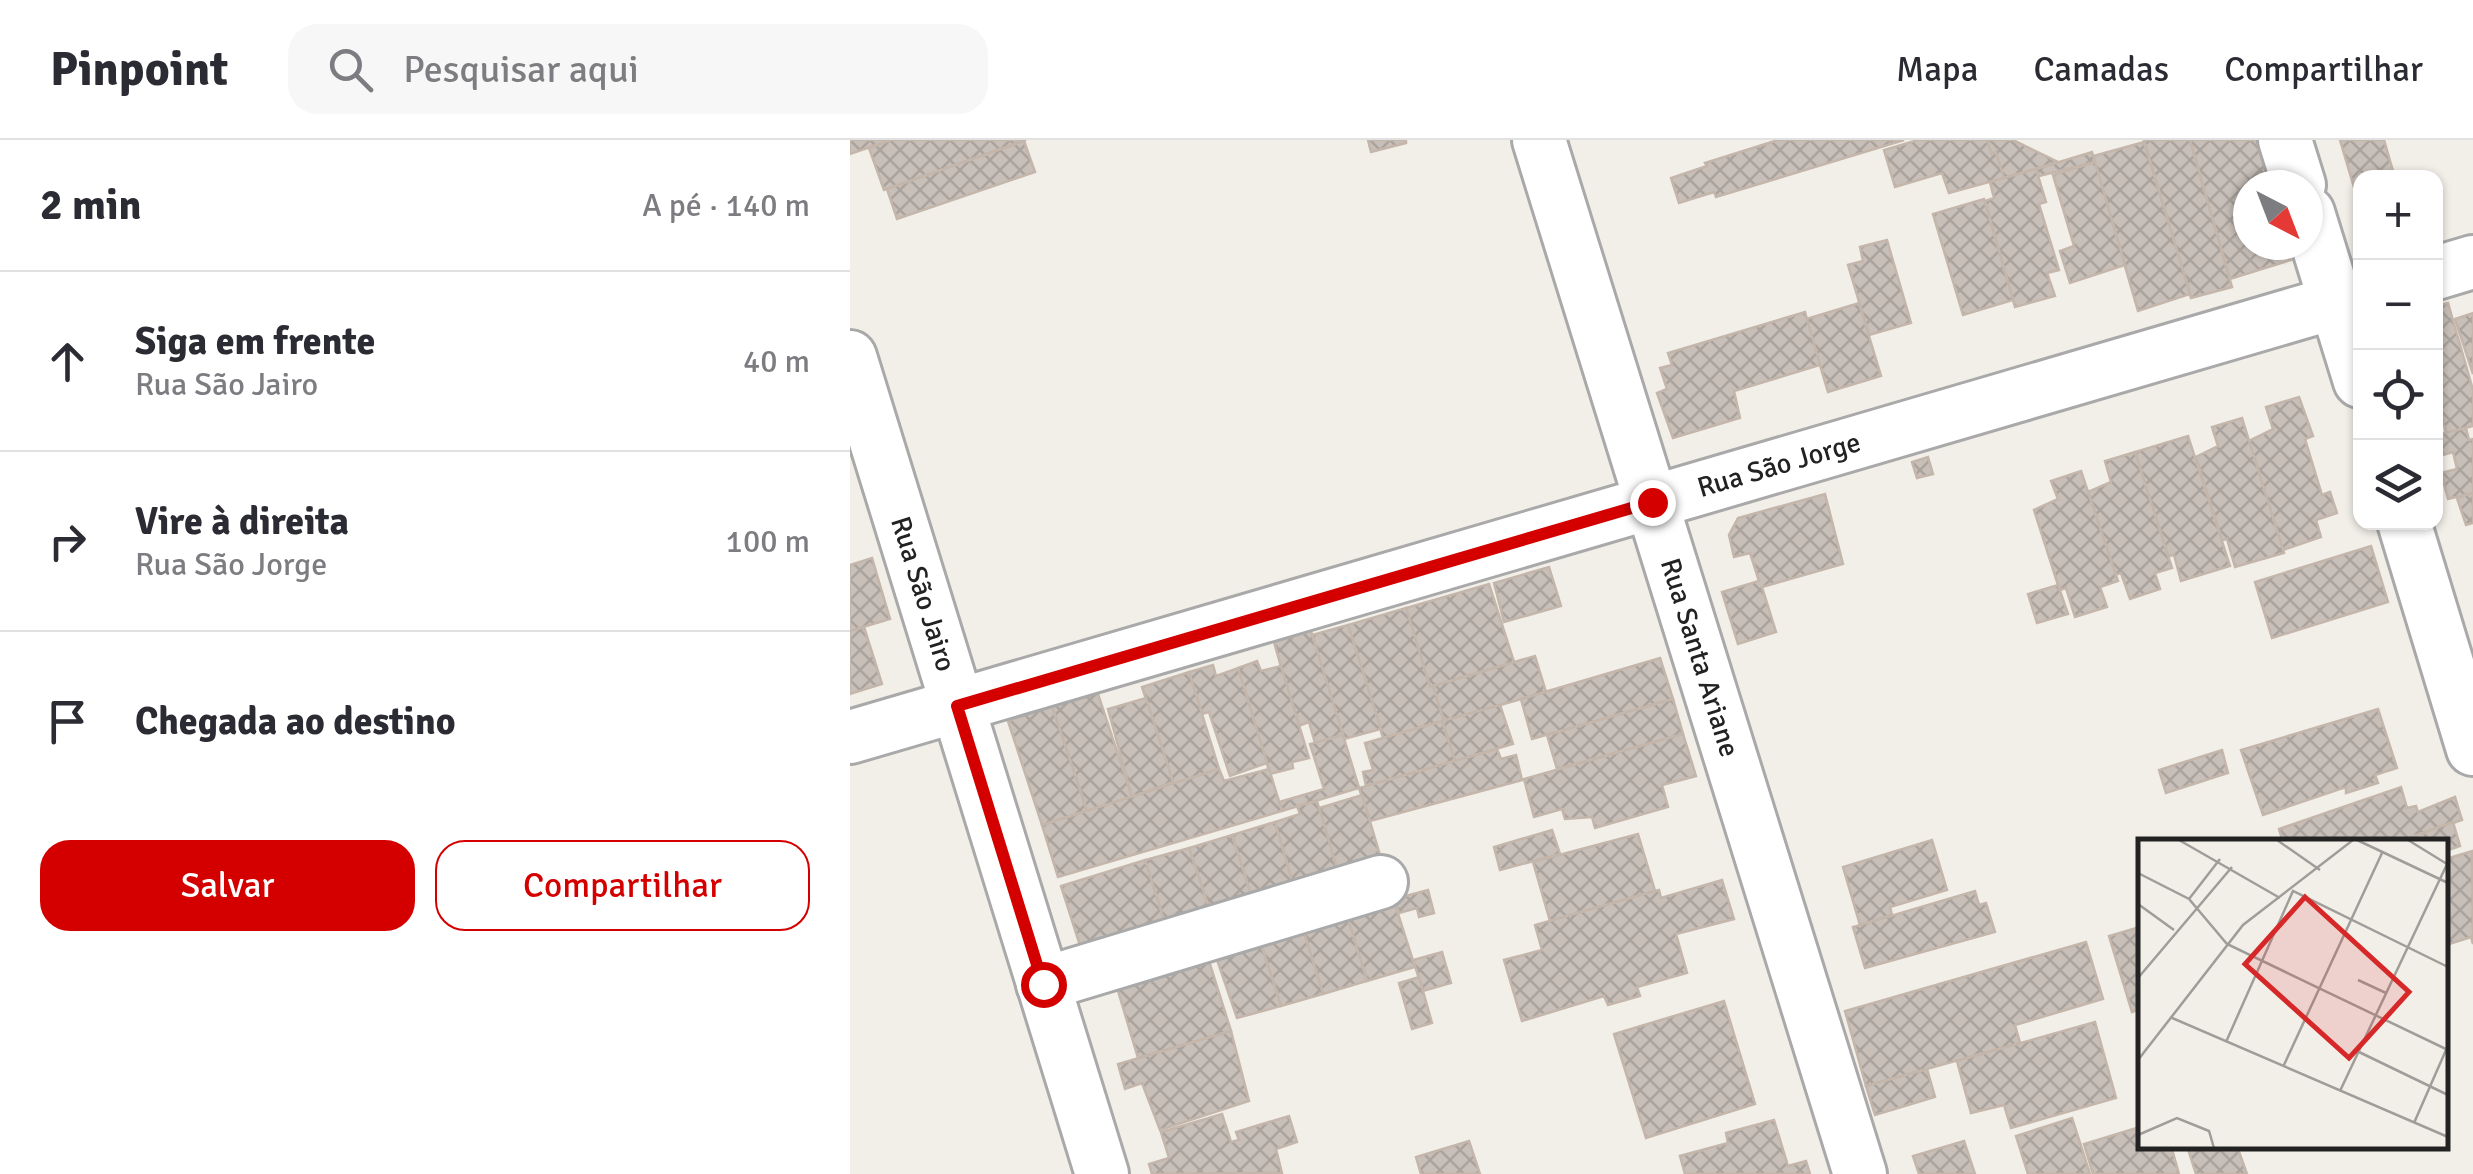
<!DOCTYPE html>
<html lang="pt">
<meta charset="utf-8">
<style>
:root{--surface:#fff;--page:#f7f7f7;--text:#2b2b33;--muted:#7c7c81;--line:#e1e1e2;--accent:#d40000}
body{margin:0;font-family:Signika,sans-serif;background:var(--page);color:var(--text)}
.controls{position:absolute;right:30px;top:30px;display:grid;overflow:hidden;border-radius:20px;box-shadow:0 2px 8px #0004}
.controls button{width:90px;height:90px;display:grid;place-items:center;padding:0;border:0;border-bottom:2px solid var(--line);background:var(--surface);color:var(--text);font:50px sans-serif}
.compass{position:absolute;left:1383px;top:30px;width:90px;height:90px;border-radius:50%;background:var(--surface);box-shadow:0 2px 8px #0004;rotate:138deg}
.stop{position:absolute;width:30px;height:30px;margin:-22px;border:8px solid #d40000;border-radius:50%;background:#fff}
.stop.end{background:#d40000;border-color:#fff;box-shadow:0 2px 10px #0008}
.list{margin:0;padding:0;list-style:none}
h2{display:flex;justify-content:space-between;align-items:center;height:130px;margin:0;padding:0 40px;font-size:42px}
h2 small{font-size:32px;font-weight:400;color:var(--muted)}
.list li{display:grid;grid-template-columns:65px 1fr auto;gap:30px;align-items:center;box-sizing:border-box;height:180px;padding:0 40px;border-top:2px solid var(--line)}
.list b{display:block;font-size:38px;white-space:nowrap}
.list p{margin:0;font-size:32px;white-space:nowrap;color:var(--muted)}
.list em{font-size:32px;font-style:normal;color:var(--muted)}
.actions{display:flex;gap:20px;padding:30px 40px}
.actions a{flex:1;padding:22px 0;border:2px solid var(--accent);border-radius:30px;text-align:center;font-size:35px;color:var(--accent)}
.actions .main{background:var(--accent);color:#fff}
.icon{flex:none;width:55px;height:55px;fill:none;stroke:currentColor;stroke-width:2;stroke-linecap:round;stroke-linejoin:round}
.map{position:relative;flex:none;width:1623px;height:1034px;overflow:hidden}
header{display:flex;align-items:center;gap:60px;box-sizing:border-box;height:140px;padding:0 50px;background:var(--surface);border-bottom:2px solid var(--line)}
header strong{font-size:48px}
nav{display:flex;gap:55px;margin-inline-start:auto;font-size:35px}
.search{width:700px;height:90px;background:var(--page);display:flex;align-items:center;gap:25px;box-sizing:border-box;padding:0 35px;border-radius:30px;color:var(--muted);font-size:38px}
main{display:flex}
aside{flex:1;background:var(--surface)}
.map>svg:first-child{display:block}
</style>
<header>
<strong>Pinpoint</strong>
<div class="search"><svg class="icon" aria-label="search" viewBox="0 0 24 24"><circle cx="10" cy="10" r="6"/><path d="M15 15l6 6"/></svg>Pesquisar aqui</div>
<nav><a>Mapa</a><a>Camadas</a><a>Compartilhar</a></nav>
</header>
<main>
<aside>
<h2>2 min<small>A pé · 140 m</small></h2>
<ul class="list">
<li><svg class="icon" aria-label="ahead" viewBox="0 0 24 24"><path d="M12 20V5M6 11l6-6 6 6"/></svg><div><b>Siga em frente</b><p>Rua São Jairo</p></div><em>40 m</em></li>
<li><svg class="icon" aria-label="right" viewBox="0 0 24 24"><path d="M7 20v-9h11M14 6l5 5-5 5"/></svg><div><b>Vire à direita</b><p>Rua São Jorge</p></div><em>100 m</em></li>
<li><svg class="icon" aria-label="arrive" viewBox="0 0 24 24"><path d="M6 21V4h12l-3 4 3 4H6"/></svg><div><b>Chegada ao destino</b></div></li>
</ul>
<div class="actions"><a class="main">Salvar</a><a>Compartilhar</a></div>
</aside>
<div class="map">
<svg width="1623" height="1034" viewBox="0 0 1623 1034">
<defs>
<pattern id="building-cross-hatch" width="8" height="8" patternUnits="userSpaceOnUse" patternTransform="scale(2.5)"><rect width="8" height="8" fill="#c7bfb8"/><path d="M0 0l8 8M0 8l8-8" fill="none" stroke="#aba49e"/></pattern>
</defs>
<rect width="100%" height="100%" fill="#f2efe9"/>
<g fill="url(#building-cross-hatch)" stroke="#c4b6ab" stroke-width="2.5">
<path d="M0 0H41L0 14Z"/>
<path d="M41 0H176L34 50 19 8Z"/>
<path d="M518 0H556V3L521 12Z"/>
<path d="M928 0H1054L866 57 864 52 829 63 821 38 857 26 855 23Z"/>
<path d="M1068 0H1137L1142 14 1146 12 1154 38 1099 53 1092 33 1045 47 1034 10Z"/>
<path d="M1137 0H1163L1208 22 1154 38 1146 12 1142 14Z"/>
<path d="M1294 0H1340L1382 147 1341 158Z"/>
<path d="M1340 0H1409L1421 45H1398V105H1436L1441 120 1380 139Z"/>
<path d="M1490 0H1534L1545 38H1510V68Z"/>
<path d="M174 1 185 32 47 79 37 49Z"/>
<path d="M1294 2 1340 154 1288 171 1243 16Z"/>
<path d="M1242 12 1245 22 1189 36 1186 29Z"/>
<path d="M1245 22 1275 125 1220 143 1210 111 1224 106 1203 35Z"/>
<path d="M1186 29 1196 62 1189 64 1209 130 1197 133 1205 156 1165 167 1135 61 1144 58 1140 42Z"/>
<path d="M1134 59 1163 160 1113 175 1083 74Z"/>
<path d="M1037 100 1061 183 1019 195 998 125 1013 121 1010 107Z"/>
<path d="M1009 163 1031 236 978 252 956 179Z"/>
<path d="M1598 163 1623 250V286L1596 293 1586 251V166Z"/>
<path d="M955 172 970 225 884 251 890 278 823 298 807 253 817 249 810 228 822 225 818 213Z"/>
<path d="M1623 173V234L1605 179Z"/>
<path d="M1449 257 1463 296 1455 299 1472 355 1480 352 1487 373 1466 380 1471 397 1433 410 1399 301 1423 289 1416 267Z"/>
<path d="M1392 278 1434 413 1385 427 1377 399 1372 400 1346 317 1368 306 1362 287Z"/>
<path d="M1616 288 1619 300 1623 299V353L1598 359 1591 333 1607 329 1603 312 1586 317V295Z"/>
<path d="M1338 296 1380 426 1331 441 1324 415 1318 416 1285 312Z"/>
<path d="M1285 312 1322 428 1305 433 1310 449 1280 459 1271 433 1265 435 1238 352 1261 342 1255 321Z"/>
<path d="M1078 317 1083 334 1067 338 1062 322Z"/>
<path d="M1231 331 1268 441 1250 447 1257 467 1225 477 1216 448 1210 450 1208 445 1184 370 1208 359 1201 341Z"/>
<path d="M1623 353V383L1616 385 1607 358Z"/>
<path d="M975 354 993 424 912 447 926 492 888 504 872 452 909 441 900 413 884 417 879 395 888 378Z"/>
<path d="M1521 406 1538 462 1422 498 1405 442Z"/>
<path d="M22 418 40 479 0 491V425Z"/>
<path d="M699 427 711 466 654 482 644 443Z"/>
<path d="M639 444 664 522 580 547 556 468Z"/>
<path d="M1208 445 1218 474 1187 483 1178 454Z"/>
<path d="M556 468 580 547 583 546 594 581 533 598 498 485Z"/>
<path d="M498 485 531 589 494 599 462 495Z"/>
<path d="M14 487 32 544 0 554V491Z"/>
<path d="M461 491 493 595 465 603 459 582 448 586 424 502Z"/>
<path d="M685 516 696 552 594 581 583 546Z"/>
<path d="M810 518 823 559 682 599 671 559Z"/>
<path d="M407 521 411 531 431 526 459 618 442 622 443 628 420 634 388 528Z"/>
<path d="M363 525 366 536 388 528 417 623 380 636 359 572 352 574 339 532Z"/>
<path d="M339 532 369 629 324 645 292 547Z"/>
<path d="M247 551 282 657 237 671 202 566Z"/>
<path d="M296 558 323 642 282 657 258 569Z"/>
<path d="M823 559 833 594 707 629 697 595Z"/>
<path d="M650 565 663 604 605 621 592 581Z"/>
<path d="M202 566 237 671 192 685 158 581Z"/>
<path d="M1528 569 1547 628 1525 635 1528 643 1496 653V647L1413 675 1391 610Z"/>
<path d="M592 581 605 621 516 646 513 632 523 630 515 603Z"/>
<path d="M833 594 846 636 812 645 818 667 745 688 742 677 715 679 712 669 684 677 674 639Z"/>
<path d="M493 595 509 648 432 671 429 662 474 649 460 604Z"/>
<path d="M647 609 651 619 666 615 672 640 520 681 509 648Z"/>
<path d="M1372 610 1378 633 1316 653 1309 630Z"/>
<path d="M369 629 374 641 419 629 432 671 208 737 192 685Z"/>
<path d="M1551 647 1557 668 1566 666 1568 672 1605 657 1612 680 1548 702H1433L1429 689Z"/>
<path d="M512 655 533 725 490 739 469 668Z"/>
<path d="M467 661 490 739 445 752 425 682 450 674 447 666Z"/>
<path d="M425 682 445 752 404 764 382 695Z"/>
<path d="M1603 682 1610 706 1596 711V702H1548Z"/>
<path d="M702 690 710 714 650 730 644 707Z"/>
<path d="M788 694 805 751 700 781 683 722Z"/>
<path d="M382 695 404 764 362 777 339 708Z"/>
<path d="M1082 700 1097 750 1040 767 1042 775 1010 785 993 727Z"/>
<path d="M339 708 362 777 317 790 295 720Z"/>
<path d="M1622 711 1623 804 1621 797 1596 805V719Z"/>
<path d="M295 720 317 790 233 815 211 746Z"/>
<path d="M872 740 884 779 826 794 837 833 787 847 790 856 758 865 754 856 672 881 654 820 692 810 685 785 805 751 809 750 811 758Z"/>
<path d="M578 750 584 773 569 777 567 768 549 773 544 759Z"/>
<path d="M1125 751 1129 765 1136 763 1145 792 1015 828 1003 787Z"/>
<path d="M542 755 565 827 517 841 495 769Z"/>
<path d="M495 769 517 841 473 854 451 783Z"/>
<path d="M451 783 473 854 431 866 408 795Z"/>
<path d="M1290 787V869L1282 872 1259 796Z"/>
<path d="M408 795 431 866 387 878 363 808Z"/>
<path d="M1236 802 1253 859 1165 885 1170 903 1016 946 995 871Z"/>
<path d="M592 812 601 843 573 851 563 820Z"/>
<path d="M358 818 381 891 288 918 266 844Z"/>
<path d="M569 837 582 883 562 889 549 843Z"/>
<path d="M874 861 905 964 796 998 764 894Z"/>
<path d="M1245 882 1266 958 1161 988 1154 965 1121 973 1107 921Z"/>
<path d="M381 891 399 961 310 990 292 943 275 949 268 924Z"/>
<path d="M1077 929 1085 957 1025 975 1016 946Z"/>
<path d="M372 974 381 1002 389 1000 386 992 439 976 447 1002 426 1009 432 1033 302 1034 299 1024 319 1018 311 992Z"/>
<path d="M1222 978 1240 1034H1178L1166 996Z"/>
<path d="M924 980 938 1026 956 1021 960 1034H835L830 1016 878 1003 876 993Z"/>
<path d="M1290 987V1006H1321L1329 1034H1243L1234 1004Z"/>
<path d="M619 1001 630 1034H571L566 1017Z"/>
<path d="M1114 1001 1125 1034H1069L1063 1016Z"/>
<path d="M1337 1006H1387L1397 1034H1346Z"/>
</g>
<g fill="none" stroke-linecap="round" stroke-linejoin="round">
<g stroke="#a9a9a9" stroke-width="58">
<g id="minor">
<path id="s1" d="M689 0 1010 1034"/>
<path d="M1435 0 1449 45"/>
<path d="M1458 73 1510 241"/>
<path d="M1586 133 1623 122"/>
<path id="s2" d="M0 217 252 1034"/>
<path d="M1554 382 1623 609"/>
<path id="s3" d="M0 597 1510 155"/>
<path d="M193 844 531 742"/>
</g>
</g>
<use href="#minor" stroke="#fff" stroke-width="52"/>
</g>
<g fill="none" stroke-linecap="round" stroke-linejoin="round">
<path stroke="#d40000" stroke-width="12" d="M193 844 107 566 802 362"/>
</g>
<g text-anchor="middle" dominant-baseline="central" stroke-width="10" stroke-linejoin="round" paint-order="stroke">
<g font-size="28" fill="#222" stroke="#fff">
<text stroke="none"><textPath href="#s3" startOffset="968">Rua São Jorge</textPath></text>
<text stroke="none"><textPath href="#s2" startOffset="248">Rua São Jairo</textPath></text>
<text stroke="none"><textPath href="#s1" startOffset="542">Rua Santa Ariane</textPath></text>
</g>
</g>
<g transform="translate(1288 699)">
<rect width="310" height="310" fill="#f2efe9"/>
<path fill="none" stroke="#9f9d99" stroke-width="2.5" d="M41 1 142 59M139 1 182 31M219 1 310 44M270 1 309 25M0 34 51 60 89 105 310 211M51 60 82 20M0 65 36 91M0 139 94 28M220 141 248 154M32 178 310 298M88 203 155 52 310 128M221 213 310 256M0 221 105 86 215 1M145 228 244 14M202 252 310 23M276 284 308 211M0 296 39 279 71 292 76 309"/>
<path fill="#d62828" fill-opacity="0.15" stroke="#d62828" stroke-width="5" d="M167 58 271 153 211 219 107 125Z"/>
<rect width="310" height="310" fill="none" stroke="#222" stroke-width="5"/>
</g>
</svg>
<div class="controls">
<button>+</button>
<button>−</button>
<button><svg class="icon" aria-label="locate" viewBox="0 0 24 24"><circle cx="12" cy="12" r="6"/><path d="M12 2v4M12 18v4M2 12h4M18 12h4"/></svg></button>
<button><svg class="icon" aria-label="layers" viewBox="0 0 24 24"><path d="M12 4l9 5-9 5-9-5zM3 14l9 5 9-5"/></svg></button>
</div>
<svg class="compass" viewBox="-18 -18 36 36"><path d="M0-13l5 13h-10z" fill="#e53935"/><path d="M0 13l5-13h-10z" fill="#7c7c81"/></svg>
<div class="stop" style="left:193px;top:844px"></div>
<div class="stop end" style="left:802px;top:362px"></div>
</div>
</main>
